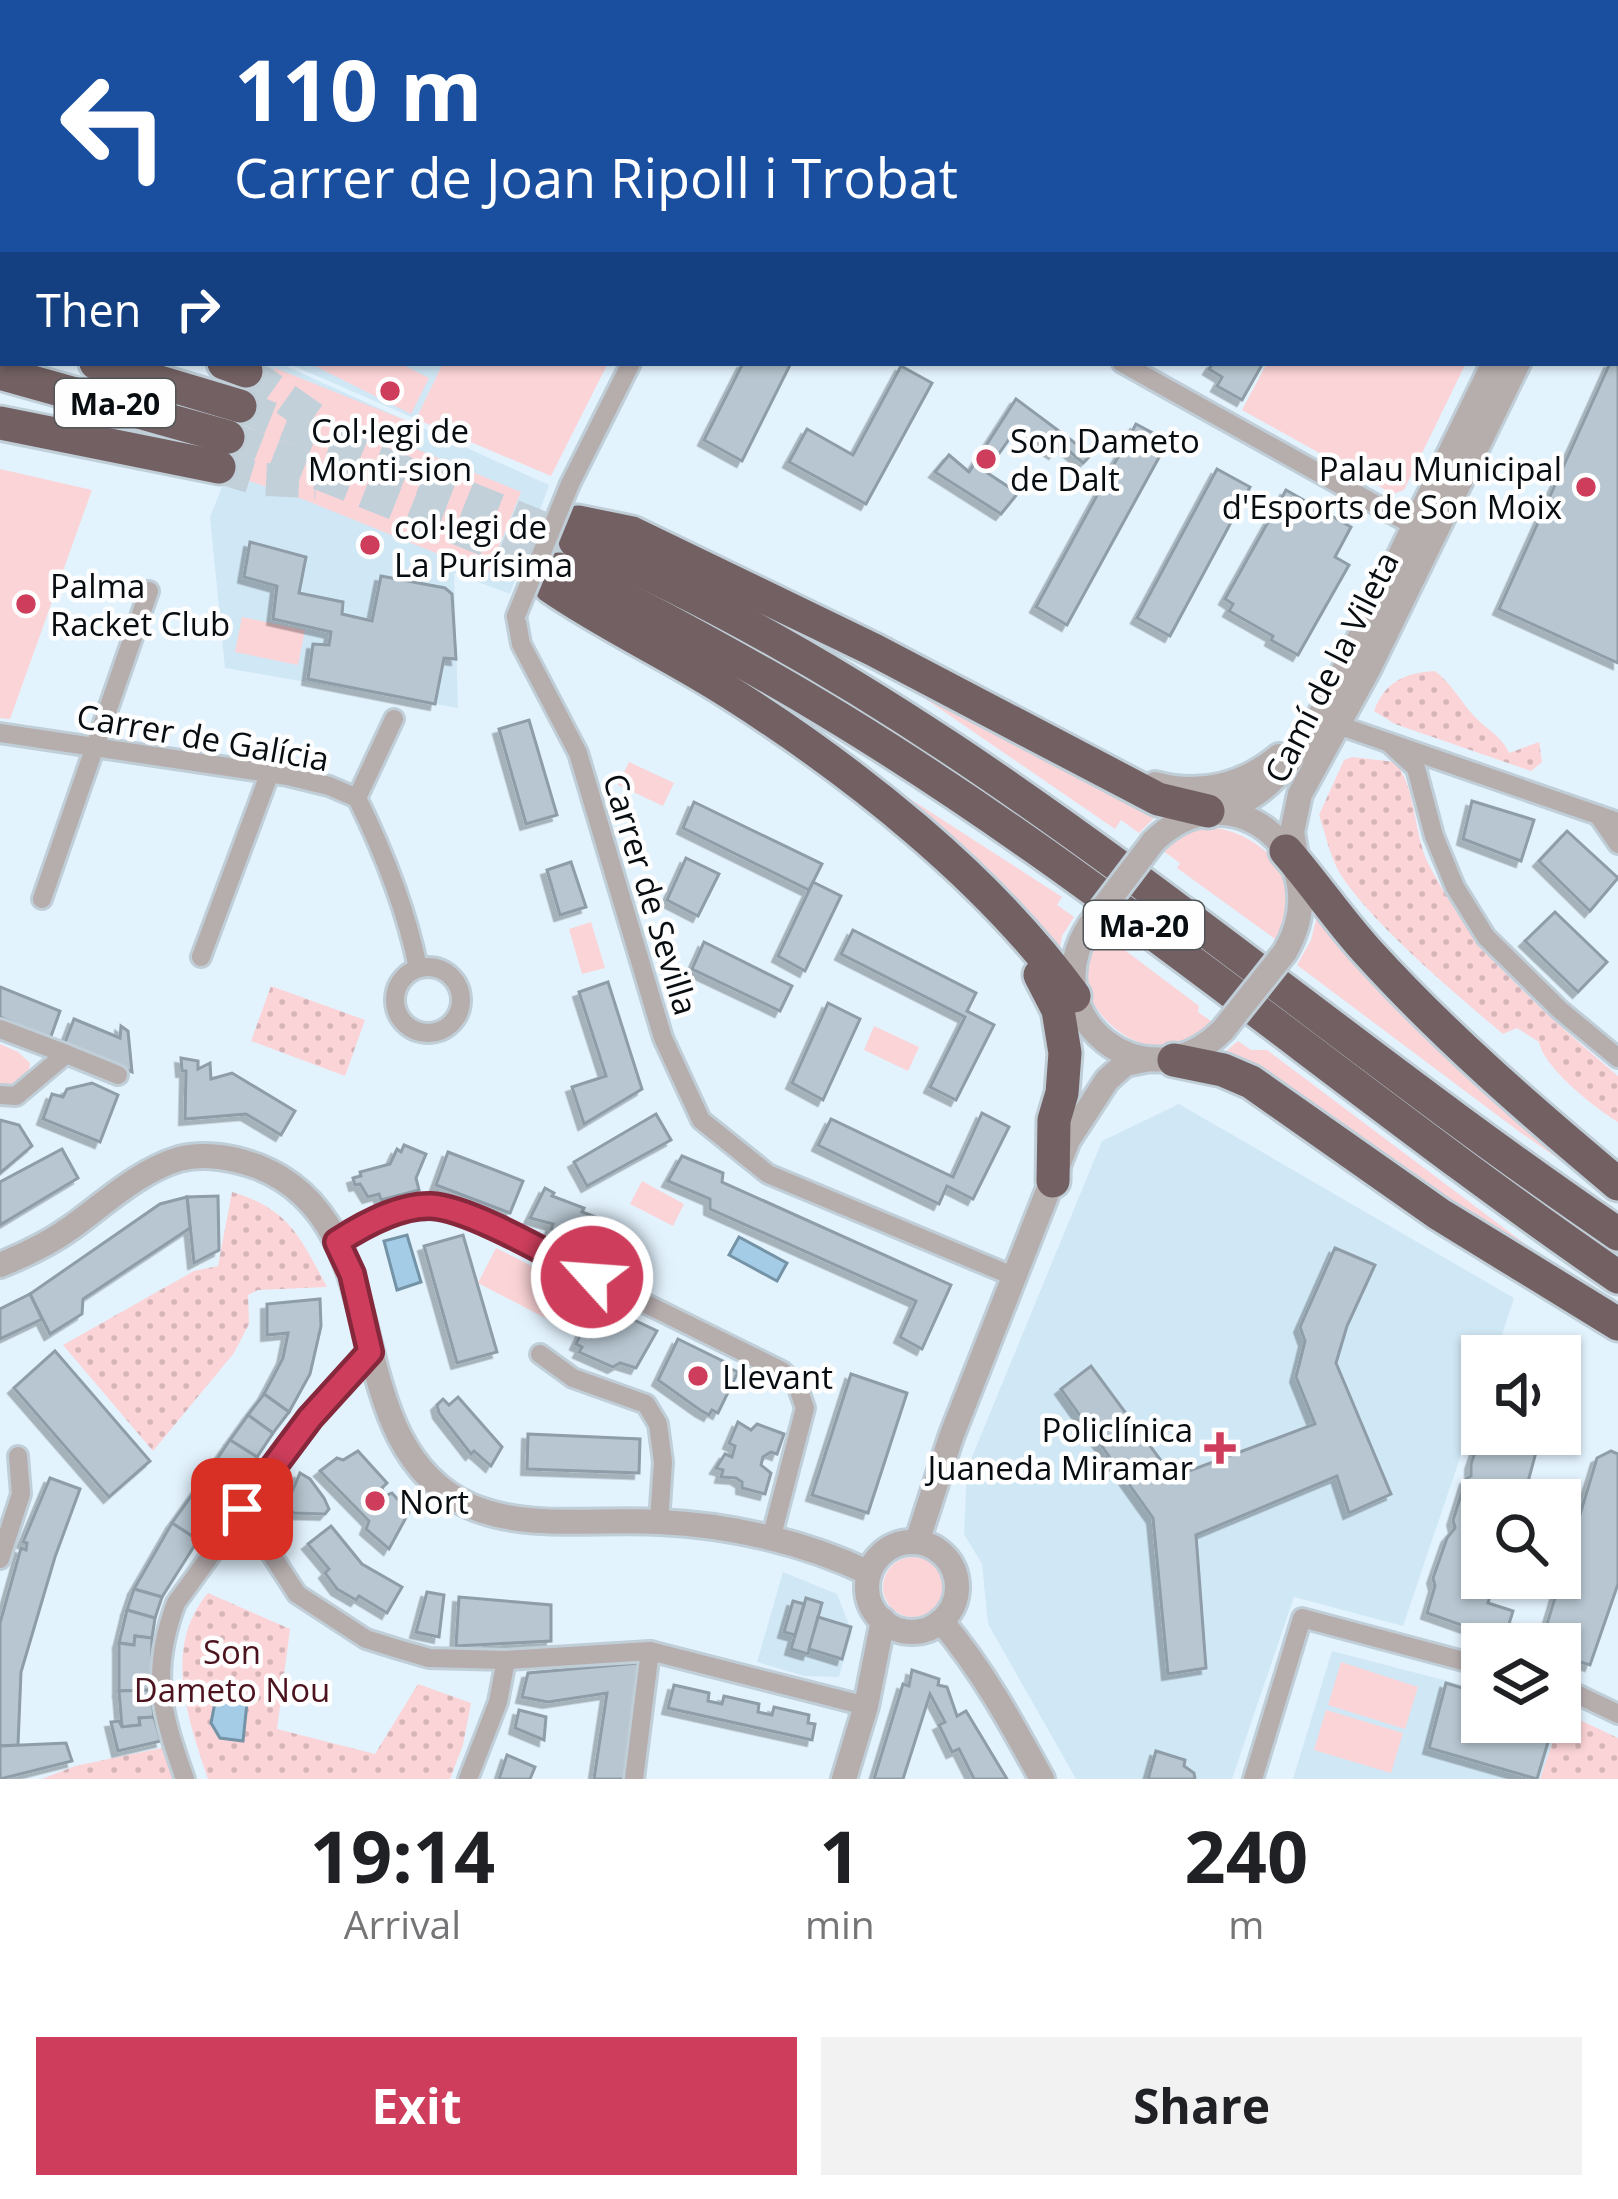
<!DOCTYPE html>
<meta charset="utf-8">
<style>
:root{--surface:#fff;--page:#f2f2f2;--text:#202124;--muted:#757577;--accent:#ce3e5c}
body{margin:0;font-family:"Open Sans",sans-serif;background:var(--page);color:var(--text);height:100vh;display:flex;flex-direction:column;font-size:45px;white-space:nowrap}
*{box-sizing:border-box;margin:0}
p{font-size:39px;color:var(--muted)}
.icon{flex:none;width:66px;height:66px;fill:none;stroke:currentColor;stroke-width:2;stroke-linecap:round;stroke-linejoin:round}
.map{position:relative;height:1779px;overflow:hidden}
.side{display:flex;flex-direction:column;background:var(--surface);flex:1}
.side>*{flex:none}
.guide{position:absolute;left:0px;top:0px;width:1620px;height:366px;box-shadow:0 3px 9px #0004;background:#1a4fa0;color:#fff;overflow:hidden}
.fabs{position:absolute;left:1461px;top:1335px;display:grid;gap:24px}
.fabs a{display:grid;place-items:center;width:120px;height:120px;border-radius:0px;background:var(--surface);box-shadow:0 3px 9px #0004;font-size:60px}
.pin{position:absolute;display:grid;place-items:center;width:102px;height:102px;color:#fff;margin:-51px;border-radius:24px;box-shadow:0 6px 18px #0006}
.me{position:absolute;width:132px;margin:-66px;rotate:296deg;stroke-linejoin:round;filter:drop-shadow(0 0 9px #0008)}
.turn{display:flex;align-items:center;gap:42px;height:252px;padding:0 36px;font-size:54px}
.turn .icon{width:156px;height:156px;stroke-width:2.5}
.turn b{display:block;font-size:84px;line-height:102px}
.then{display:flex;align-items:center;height:114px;padding:0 36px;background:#0003;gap:24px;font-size:45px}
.eta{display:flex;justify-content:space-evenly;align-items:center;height:204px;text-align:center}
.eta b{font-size:72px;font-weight:700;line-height:84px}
.action{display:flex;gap:24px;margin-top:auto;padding:24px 36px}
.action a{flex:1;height:138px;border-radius:0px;background:var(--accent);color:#fff;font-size:48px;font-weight:700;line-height:138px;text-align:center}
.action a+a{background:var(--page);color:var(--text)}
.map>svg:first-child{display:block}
</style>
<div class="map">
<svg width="1618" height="1779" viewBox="0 0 1618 1779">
<defs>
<pattern id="park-dots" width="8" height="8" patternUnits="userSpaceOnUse" patternTransform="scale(3)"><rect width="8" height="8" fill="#fbd4d7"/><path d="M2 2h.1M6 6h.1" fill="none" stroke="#d6b5b8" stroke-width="1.8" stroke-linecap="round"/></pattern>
<filter id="shadow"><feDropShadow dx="-5.5" dy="5.5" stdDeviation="0" flood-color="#0004"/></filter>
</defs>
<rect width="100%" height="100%" fill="#e3f3fe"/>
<g fill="#d0e7f5">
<polygon points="0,0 390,0 396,3 3,3 3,246"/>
<polygon points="271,363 279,363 549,485 510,594 454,573 458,708 225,668 210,517"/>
<polygon points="287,363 443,363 416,419"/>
<polygon points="1179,1104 1514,1298 1495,1356 1482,1356 1482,1393 1403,1626 1294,1597 1232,1779 1076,1779 988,1624 982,1564 964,1534 967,1469 1102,1141"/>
<polygon points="783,1572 837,1594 852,1632 839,1677 804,1676 757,1662"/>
<polygon points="1332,1651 1482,1690 1482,1722 1559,1722 1540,1779 1293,1779"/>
</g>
<g fill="#fbd4d7">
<polygon points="309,363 399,363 429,378 411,414"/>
<polygon points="443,363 608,363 551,476 416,419"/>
<polygon points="1267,363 1466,363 1404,490 1393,494 1242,410"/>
<polygon points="275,368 415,424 409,446 521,492 488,574 305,500 232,475"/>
<polygon points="0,469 92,490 10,719 0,718"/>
<polygon points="242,617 305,630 298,665 235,652"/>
<polygon points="882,669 1157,815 1139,833 1121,820 1115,829"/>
<polygon points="819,740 1062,897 1057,905 1074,917 1062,936 1058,958"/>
<polygon points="629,762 674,783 663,806 618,785"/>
<path d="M1206,827C1248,828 1300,866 1289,914C1287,923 1281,933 1278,941L1177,868L1180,863L1163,851L1182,834Z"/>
<polygon points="1317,916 1599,1187 1521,1133 1297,965 1311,940"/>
<polygon points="591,922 605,968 582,974 569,929"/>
<path d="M1098,934L1118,945L1199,1006L1198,1012L1214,1023C1201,1034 1190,1043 1174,1046C1135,1054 1090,1017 1085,979C1083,962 1092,949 1098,934Z"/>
<polygon points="874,1026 919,1047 908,1071 864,1050"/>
<polygon points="1238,1041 1251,1050 1267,1050 1544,1258 1545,1263 1217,1059"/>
<polygon points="0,1044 18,1052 30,1063 27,1084 0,1092"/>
<polygon points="642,1181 684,1204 673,1226 630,1204"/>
<polygon points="496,1248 569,1285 551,1321 478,1283"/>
<circle cx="913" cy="1587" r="30"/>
<polygon points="1341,1662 1418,1687 1405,1729 1328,1705"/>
<polygon points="1326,1710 1403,1733 1391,1773 1314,1750"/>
</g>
<g fill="url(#park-dots)">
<path d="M1435,671C1452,684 1460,701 1475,717C1488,731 1501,735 1509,753L1539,742L1542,762L1531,771L1395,724L1374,711C1385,682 1404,673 1435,671Z"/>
<path d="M1352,757L1395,762C1417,789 1413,834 1429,865C1474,953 1544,1013 1618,1076V1122C1595,1108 1544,1068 1539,1042L1517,1028L1503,1034C1460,998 1362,915 1337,868C1329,852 1325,832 1319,815L1344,760Z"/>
<polygon points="271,986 365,1020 345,1076 251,1041"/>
<path d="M232,1192C289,1209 300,1237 327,1287L258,1290L248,1295L249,1324L234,1353L153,1451L63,1345L194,1271L218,1266Z"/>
<path d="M208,1593L290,1629L277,1729L375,1754L418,1684L471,1703L463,1745L450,1779H208C188,1719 162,1648 208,1593Z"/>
<polygon points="1563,1712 1618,1738 1618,1779 1540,1779"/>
<polygon points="162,1748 173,1779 42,1779 75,1766"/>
</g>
<g fill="#a4cce6" stroke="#7593a6" stroke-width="3">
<polygon points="407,1235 421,1282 397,1290 384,1241"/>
<polygon points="739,1237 787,1263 777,1281 729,1255"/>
<polygon points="217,1692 247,1703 243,1741 220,1738 211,1723"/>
</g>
<g fill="#b7c6d1" stroke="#8e9da7" stroke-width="3" filter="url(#shadow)">
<polygon points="743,363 791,363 742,461 704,440"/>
<polygon points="1213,363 1263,363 1242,400 1217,386 1222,377 1209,369"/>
<polygon points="1610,363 1618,364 1618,663 1499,609"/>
<polygon points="901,366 932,383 866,504 789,462 807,429 853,455"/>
<polygon points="1016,399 1091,455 1083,463 1061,444 1054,453 1017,428 986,472 1018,493 1001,514 935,472 949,455 969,472"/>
<polygon points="1136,424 1168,441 1067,625 1036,607"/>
<polygon points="1217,469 1250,487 1170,636 1137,618"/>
<polygon points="1286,490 1351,527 1335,557 1349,565 1298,655 1271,640 1273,636 1229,611 1233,604 1225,599"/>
<polygon points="250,542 306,557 299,593 343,602 342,614 372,621 381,576 445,588 452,594 456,659 444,658 435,704 308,679 313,644 329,645 331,632 273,619 277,586 244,577"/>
<polygon points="529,720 557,815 526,824 499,729"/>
<polygon points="1472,801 1534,820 1521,861 1463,839"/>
<polygon points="694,802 822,864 809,890 683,828"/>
<polygon points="1567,831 1618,878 1590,911 1539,861"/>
<polygon points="686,858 719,874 698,916 667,900"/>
<polygon points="571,862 586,907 560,915 547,870"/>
<polygon points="813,882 841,896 805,971 778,956"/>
<polygon points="1555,912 1607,962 1578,992 1525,941"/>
<polygon points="853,930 976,993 967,1011 994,1025 956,1100 930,1087 965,1017 841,954"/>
<polygon points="704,942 792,986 780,1011 692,969"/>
<polygon points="608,982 642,1089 584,1124 572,1087 606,1076 579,992"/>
<polygon points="0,987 60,1011 50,1039 0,1017"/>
<polygon points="828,1003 860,1019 823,1100 792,1083"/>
<polygon points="74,1019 120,1038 121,1026 128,1031 132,1072 64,1045"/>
<polygon points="181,1058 198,1061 198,1069 210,1063 211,1079 232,1073 295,1111 281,1135 246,1114 185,1119 186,1071 182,1071"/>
<polygon points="92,1083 118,1095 100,1142 43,1119 52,1094 63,1097 67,1089"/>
<polygon points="982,1113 1009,1127 973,1199 947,1186 939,1204 818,1145 831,1119 953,1177"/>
<polygon points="656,1114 671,1140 587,1186 574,1162"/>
<polygon points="0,1120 19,1125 32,1146 0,1173"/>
<polygon points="404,1145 426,1154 416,1178 419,1190 381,1200 379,1194 368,1197 360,1184 355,1185 353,1178 361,1176 360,1172 390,1164 397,1149 401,1152"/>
<polygon points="62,1149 78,1178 0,1225 0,1182"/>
<polygon points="448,1152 523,1181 510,1213 436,1185"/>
<polygon points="682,1156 723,1173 722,1182 951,1285 922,1349 900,1337 916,1301 710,1209 710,1199 668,1181"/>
<polygon points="545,1188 554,1193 552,1196 584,1208 582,1212 607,1221 593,1249 584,1245 586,1241 574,1235 572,1239 551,1229 553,1224 530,1218"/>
<polygon points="218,1196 219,1250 194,1263 187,1197"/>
<polygon points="187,1197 190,1228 83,1299 82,1314 50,1334 30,1294 160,1204"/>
<polygon points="463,1235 497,1352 457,1363 424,1246"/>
<polygon points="1335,1248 1375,1265 1347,1326 1336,1363 1391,1494 1349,1513 1337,1476 1196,1535 1206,1668 1168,1674 1153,1518 1061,1389 1091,1366 1173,1477 1315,1424 1296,1377 1305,1341 1300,1327"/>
<polygon points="30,1294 42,1319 0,1339 0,1309"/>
<polygon points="320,1299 321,1326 310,1374 289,1412 264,1394 283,1358 288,1333 267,1335 267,1304"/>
<polygon points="596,1302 657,1331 636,1368 620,1363 613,1367 579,1352 582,1347 576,1344"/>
<polygon points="678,1339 729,1364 727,1367 738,1372 718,1413 712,1410 709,1415 700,1410 658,1380"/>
<polygon points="55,1351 150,1461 109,1497 14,1388"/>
<polygon points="851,1374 907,1393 868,1513 812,1495"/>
<polygon points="264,1394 289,1412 273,1433 248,1415"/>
<polygon points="458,1397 502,1447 491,1466 474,1451 471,1454 439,1413 437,1405 443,1399 449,1405"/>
<polygon points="248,1415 273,1433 257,1457 230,1440"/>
<polygon points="738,1422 751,1430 757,1424 784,1434 777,1454 771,1452 763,1457 761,1465 771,1473 765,1494 742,1488 742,1482 736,1478 721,1477 723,1470 716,1468 725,1454 732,1457 735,1446 729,1443"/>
<polygon points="1482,1432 1541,1434 1523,1500 1482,1500 1482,1578 1495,1578 1488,1603 1513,1611 1504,1640 1427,1613 1435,1586 1433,1578 1447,1538 1455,1528 1453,1520 1466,1479 1471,1476 1471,1464"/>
<polygon points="528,1434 640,1439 639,1473 527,1469"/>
<polygon points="230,1440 257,1457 227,1499 202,1481"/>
<polygon points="358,1451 387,1483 382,1488 385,1496 392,1493 409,1512 389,1549 366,1529 369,1521 320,1471 337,1458 343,1460"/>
<polygon points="1611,1451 1618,1454 1618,1584 1590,1665 1560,1656 1560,1644 1541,1644 1597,1458"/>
<polygon points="300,1473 310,1479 324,1498 329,1509 325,1514 294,1513 285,1508"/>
<polygon points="50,1478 80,1489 55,1557 21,1672 18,1745 0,1746 0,1623 21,1548 26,1550 27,1543 23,1542"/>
<polygon points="202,1481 227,1499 198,1540 172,1523"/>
<polygon points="172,1523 198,1540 162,1597 134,1589"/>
<polygon points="331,1526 362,1564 402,1587 387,1613 359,1596 356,1600 337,1589 325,1573 329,1569 308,1544"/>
<polygon points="134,1589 162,1597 155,1618 127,1610"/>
<polygon points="427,1592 444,1595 439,1637 416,1632"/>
<polygon points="459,1597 551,1605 551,1641 456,1646"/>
<polygon points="806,1598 822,1603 808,1654 791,1649"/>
<polygon points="793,1601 804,1604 795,1635 784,1632"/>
<polygon points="127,1610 155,1618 152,1638 135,1636 134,1645 119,1643"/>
<polygon points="818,1617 851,1627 842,1659 809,1649"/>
<polygon points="135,1636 152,1638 151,1690 119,1691 119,1643 134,1645"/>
<polygon points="639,1663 625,1779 594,1779 607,1693 548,1702 522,1697 528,1673"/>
<polygon points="912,1670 939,1679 938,1685 947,1687 957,1716 966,1711 1007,1779 974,1779 959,1749 952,1752 939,1725 945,1722 930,1694 903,1779 874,1779 903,1684 909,1686"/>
<polygon points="1446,1683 1482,1694 1482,1722 1554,1722 1537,1779 1429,1748"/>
<polygon points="674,1685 709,1693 708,1701 722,1704 724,1696 759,1704 758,1712 772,1715 774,1707 809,1715 808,1723 815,1724 812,1740 668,1708"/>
<polygon points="151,1690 154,1717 139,1718 140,1725 122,1727 119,1691"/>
<polygon points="519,1710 546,1717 544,1740 515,1728"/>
<polygon points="154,1717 161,1741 118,1751 111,1722 119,1721 122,1727 140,1725 139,1718"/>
<polygon points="66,1743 72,1761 0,1779 0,1746"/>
<polygon points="1156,1751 1185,1760 1184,1766 1194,1773 1195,1779 1148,1779"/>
<polygon points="507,1755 535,1767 530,1779 499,1779"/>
</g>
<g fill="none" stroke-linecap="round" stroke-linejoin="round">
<g stroke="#c2d0da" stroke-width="33" stroke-dasharray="33 16" stroke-linecap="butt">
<polyline points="246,371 325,427"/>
<polyline points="240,406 575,541"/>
<polyline points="228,437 559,569"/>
<polyline points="219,467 258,479 316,482"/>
</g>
<g stroke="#c0ced8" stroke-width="24">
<g id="minor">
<polyline points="421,0 427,3"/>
<polyline points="1140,0 1146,3"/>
<polyline points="591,3 592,0"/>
<polyline points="623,3 624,0"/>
<polyline points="818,3 820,0"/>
<polyline points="1374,3 1375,0"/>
<polyline points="1122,363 1414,526"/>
<polyline points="570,484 631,363"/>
<polyline points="516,616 521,644 578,753 663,1038 701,1120 768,1174 1015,1277"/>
<polyline points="1338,725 1618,822"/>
<path d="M0,733L288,776L329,786L357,798C384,853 406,908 418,968"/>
<polyline points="1389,743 1416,768 1434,836 1455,887 1486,937 1560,1010 1618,1058"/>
<polyline points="357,798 394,719"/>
<polyline points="1598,815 1618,844"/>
<polyline points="42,899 149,591"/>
<polyline points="201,957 269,775"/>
<circle cx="428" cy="1000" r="33"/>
<polyline points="0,1029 66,1054 16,1096 0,1095"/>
<polyline points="66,1054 118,1075"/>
<path d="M337,1242C380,1215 412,1202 462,1213L782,1371L797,1385L805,1408L771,1539"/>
<polyline points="540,1354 573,1378 646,1404 658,1424 663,1462 659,1522"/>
<polyline points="242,1509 297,1594 366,1639 398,1649 429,1658 506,1660 650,1651 866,1706"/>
<polyline points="0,1559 21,1494 18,1456"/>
<polyline points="1560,1686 1618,1714"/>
<path d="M185,1779C161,1712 150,1672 176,1603L310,1418L370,1352"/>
<polyline points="468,1779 498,1702 506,1660"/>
<polyline points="634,1779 650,1651"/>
<polyline points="1253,1779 1302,1618 1482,1666"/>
</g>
</g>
<g stroke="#c0ced8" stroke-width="30">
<g id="tertiary">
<polyline points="1617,105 1618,103"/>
<polyline points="1617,156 1618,154"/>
<path d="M1155,784C1200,796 1243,786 1279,756"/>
<path d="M1217,811C1278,799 1312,729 1339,680L1494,363"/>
<path d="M1153,842C1230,764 1341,856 1285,952"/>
<polyline points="1298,868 1292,832 1300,794 1369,668 1518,363"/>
<path d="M1090,925C1030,1017 1146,1108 1223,1030"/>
<path d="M0,1265C25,1255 50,1243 72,1227C105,1203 139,1171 179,1159C204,1152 235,1158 259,1167C404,1225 331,1443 470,1506C527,1531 598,1518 659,1522C729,1525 805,1542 869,1573"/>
<polyline points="917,1542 951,1437 1068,1140 1107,1080 1125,1064 1145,1060"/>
<circle cx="912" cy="1587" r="45"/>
<path d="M941,1621C982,1669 1012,1724 1042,1779"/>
<polyline points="844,1779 866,1706 883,1620"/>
</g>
</g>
<g stroke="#c0ced8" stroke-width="39">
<g id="motorway">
<polyline points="0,285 3,286"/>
<polyline points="0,338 3,339"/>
<polyline points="96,363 240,406"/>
<polyline points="224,363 246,371"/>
<polyline points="0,373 228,437"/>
<polyline points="0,423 219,467"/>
<polyline points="578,522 632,533 874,650 1158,799 1208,811"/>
<path d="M575,541C963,706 1273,1000 1618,1234"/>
<path d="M559,569C629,598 696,636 762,673C1068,846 1330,1079 1618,1277"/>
<path d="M551,587C609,627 672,655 732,694C853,771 989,878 1074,996"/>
<path d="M1286,851C1314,883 1338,919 1367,951C1444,1036 1531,1111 1618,1184"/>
<polyline points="1040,975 1058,1010 1065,1053 1062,1093 1054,1120 1053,1181"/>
<polyline points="1174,1060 1223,1070 1251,1082 1439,1214 1618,1324"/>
</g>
</g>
<use href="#minor" stroke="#b6adad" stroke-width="18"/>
<use href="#tertiary" stroke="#b6adad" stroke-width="24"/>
<use href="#motorway" stroke="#726062" stroke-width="33"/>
<g stroke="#c0ced8" stroke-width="24" stroke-linecap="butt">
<polyline id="minor-bridge" points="516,616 570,484"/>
</g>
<g stroke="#c0ced8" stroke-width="30" stroke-linecap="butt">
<g id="tertiary-bridge">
<polyline points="1090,925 1153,842"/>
<polyline points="1223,1030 1285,952"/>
</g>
</g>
<use href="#minor-bridge" stroke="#b6adad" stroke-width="18"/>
<use href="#tertiary-bridge" stroke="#b6adad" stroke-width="24"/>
</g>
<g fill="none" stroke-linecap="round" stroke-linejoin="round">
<g stroke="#86283c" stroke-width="30">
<path id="route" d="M242,1509L310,1418L370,1352L352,1274L337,1242C363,1225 399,1205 431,1206C471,1208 554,1258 592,1277"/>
</g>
<use href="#route" stroke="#ce3e5c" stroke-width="21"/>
</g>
<g fill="#ce3e5c" stroke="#fefefe" stroke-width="4.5">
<circle cx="390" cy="391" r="12"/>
<circle cx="986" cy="459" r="12"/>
<circle cx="1586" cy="487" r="12"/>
<circle cx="370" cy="545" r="12"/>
<circle cx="26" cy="604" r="12"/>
<circle cx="698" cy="1376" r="12"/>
<path d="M1214 1430h12v12h12v12h-12v12h-12v-12h-12v-12h12z"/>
<circle cx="375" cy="1501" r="12"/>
</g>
<g text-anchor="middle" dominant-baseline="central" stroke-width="9" stroke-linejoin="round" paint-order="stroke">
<g fill="#fefefe" stroke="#525558" stroke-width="3">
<rect x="55" y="379" width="120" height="48" rx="9"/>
<rect x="1084" y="901" width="120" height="48" rx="9"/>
</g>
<g font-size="30" font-weight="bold" fill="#080d11">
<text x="115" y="403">Ma-20</text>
<text x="1144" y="925">Ma-20</text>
</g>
<g font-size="33" fill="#080d11" stroke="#fefefe" text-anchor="start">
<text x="390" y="430" text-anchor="middle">Col·legi de<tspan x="390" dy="38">Monti-sion</tspan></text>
<text x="1010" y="440">Son Dameto<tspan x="1010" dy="38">de Dalt</tspan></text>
<text x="1562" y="468" text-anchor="end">Palau Municipal<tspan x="1562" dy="38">d'Esports de Son Moix</tspan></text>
<text x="394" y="526">col·legi de<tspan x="394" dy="38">La Purísima</tspan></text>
<text x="50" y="585">Palma<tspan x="50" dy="38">Racket Club</tspan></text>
<text x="722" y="1376">Llevant</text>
<text x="1193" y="1429" text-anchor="end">Policlínica<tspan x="1193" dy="38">Juaneda Miramar</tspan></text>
<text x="399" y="1501">Nort</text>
</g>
<g font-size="33" fill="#080d11" stroke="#fefefe">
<text transform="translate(1331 667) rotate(-63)">Camí de la Vileta</text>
<text transform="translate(203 737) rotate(10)">Carrer de Galícia</text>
<text transform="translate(651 894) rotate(73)">Carrer de Sevilla</text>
</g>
<g font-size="33" fill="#4c131e" stroke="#fefefe">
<text x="232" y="1651">Son<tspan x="232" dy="38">Dameto Nou</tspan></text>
</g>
</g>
</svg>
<div class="fabs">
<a><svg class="icon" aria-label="sound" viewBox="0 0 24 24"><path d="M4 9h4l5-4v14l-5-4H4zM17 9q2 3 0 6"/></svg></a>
<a><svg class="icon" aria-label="search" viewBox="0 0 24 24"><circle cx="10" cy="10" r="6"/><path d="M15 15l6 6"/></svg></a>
<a><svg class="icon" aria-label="layers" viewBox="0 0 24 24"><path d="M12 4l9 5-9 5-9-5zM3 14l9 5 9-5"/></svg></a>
</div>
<div class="pin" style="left:242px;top:1509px;background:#d93025"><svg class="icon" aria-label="arrive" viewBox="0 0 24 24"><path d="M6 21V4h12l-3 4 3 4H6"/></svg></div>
<svg class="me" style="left:592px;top:1277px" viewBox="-20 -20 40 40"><circle r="17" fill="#ce3e5c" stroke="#fff" stroke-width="3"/><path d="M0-11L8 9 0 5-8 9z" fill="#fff"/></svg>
<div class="guide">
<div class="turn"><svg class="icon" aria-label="left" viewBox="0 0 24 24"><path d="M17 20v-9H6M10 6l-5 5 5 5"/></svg><div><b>110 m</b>Carrer de Joan Ripoll i Trobat</div></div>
<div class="then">Then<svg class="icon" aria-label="right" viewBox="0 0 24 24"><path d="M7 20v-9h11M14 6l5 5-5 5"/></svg></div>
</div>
</div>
<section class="side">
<div class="eta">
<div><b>19:14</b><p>Arrival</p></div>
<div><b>1</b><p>min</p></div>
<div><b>240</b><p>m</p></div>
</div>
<div class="action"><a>Exit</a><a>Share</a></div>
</section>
